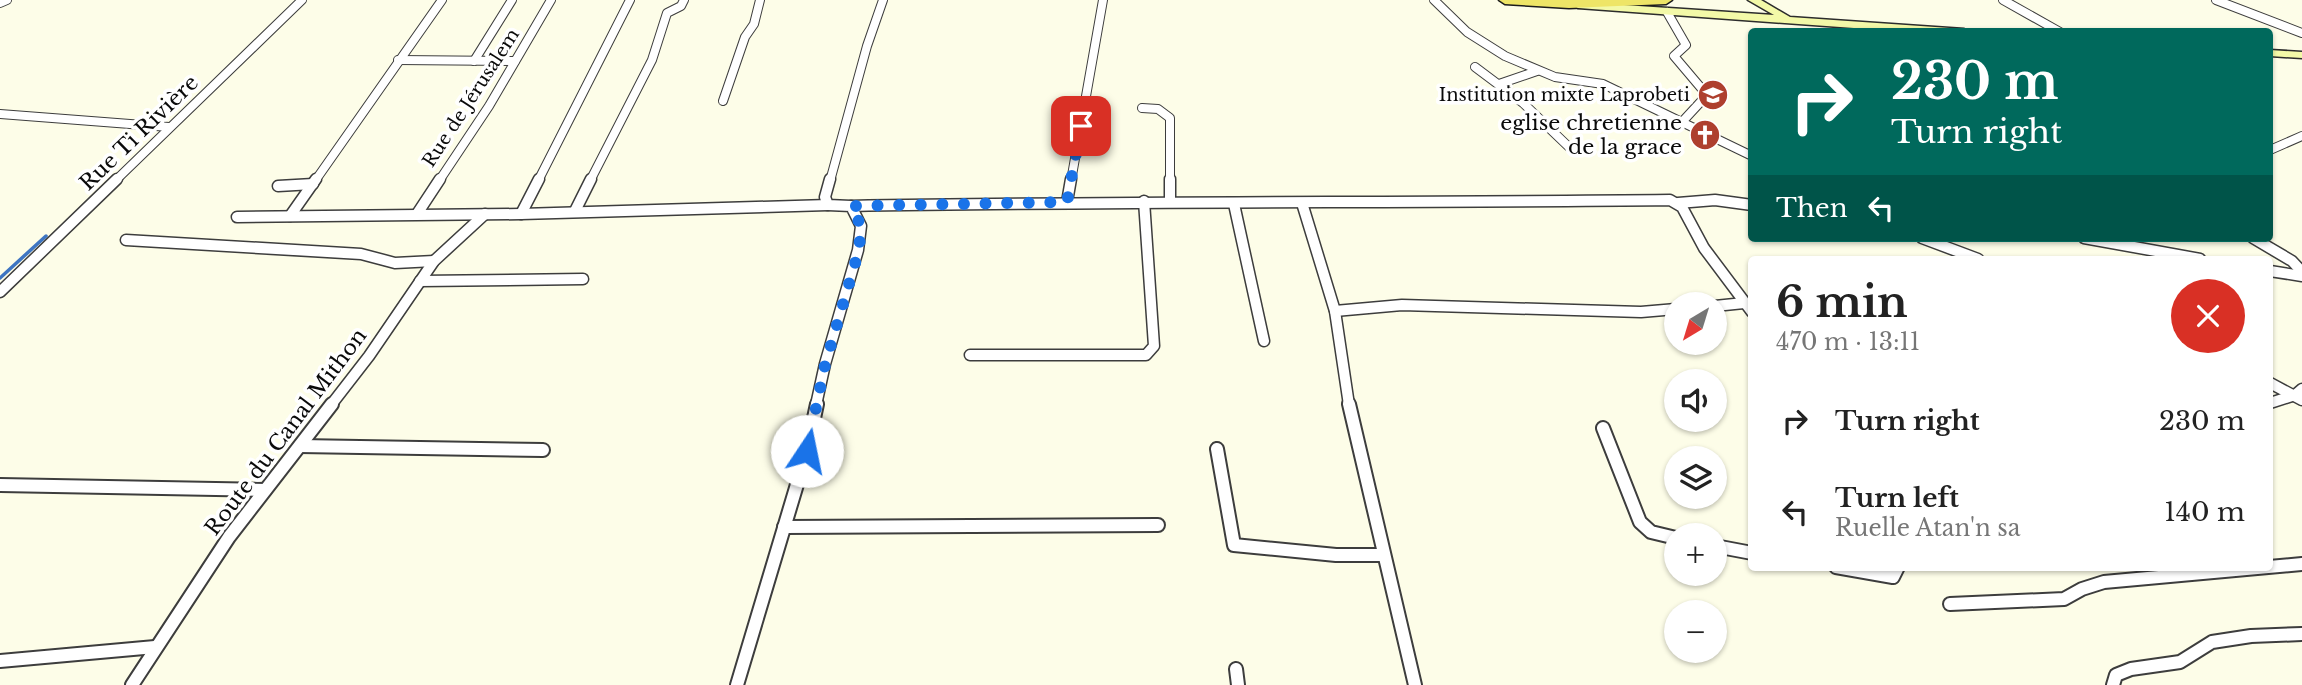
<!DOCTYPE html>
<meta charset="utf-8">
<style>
:root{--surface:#fff;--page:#f6f6f6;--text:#222;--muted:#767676}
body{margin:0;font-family:"Libre Baskerville",serif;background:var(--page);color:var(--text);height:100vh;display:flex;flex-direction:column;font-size:26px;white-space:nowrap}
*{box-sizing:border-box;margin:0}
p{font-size:23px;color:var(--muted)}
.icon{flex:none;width:38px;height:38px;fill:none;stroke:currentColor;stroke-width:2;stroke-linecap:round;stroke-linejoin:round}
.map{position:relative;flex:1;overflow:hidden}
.details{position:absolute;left:1748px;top:256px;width:525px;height:315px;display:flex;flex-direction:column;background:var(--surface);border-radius:7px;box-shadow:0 2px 5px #0004}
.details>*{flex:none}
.top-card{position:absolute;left:1748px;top:28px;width:525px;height:214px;border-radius:7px;box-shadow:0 2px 5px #0004;background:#00695c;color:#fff;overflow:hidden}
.needle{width:46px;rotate:218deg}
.controls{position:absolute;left:1664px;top:292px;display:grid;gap:14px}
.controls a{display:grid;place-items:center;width:63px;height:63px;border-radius:50%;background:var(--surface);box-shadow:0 2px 5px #0004;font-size:35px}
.pin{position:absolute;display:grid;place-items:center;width:60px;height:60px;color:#fff;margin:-30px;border-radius:14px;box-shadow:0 4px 10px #0006}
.me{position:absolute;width:77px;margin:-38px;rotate:11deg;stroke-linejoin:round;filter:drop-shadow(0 0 5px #0008)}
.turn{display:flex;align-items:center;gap:24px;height:147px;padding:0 28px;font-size:32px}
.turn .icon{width:91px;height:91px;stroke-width:2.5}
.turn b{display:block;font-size:49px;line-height:60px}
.then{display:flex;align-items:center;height:66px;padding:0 28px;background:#0003;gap:14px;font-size:26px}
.round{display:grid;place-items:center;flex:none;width:74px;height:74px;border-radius:37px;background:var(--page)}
.head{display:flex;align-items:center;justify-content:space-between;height:119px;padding:0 28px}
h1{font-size:42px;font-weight:800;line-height:52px}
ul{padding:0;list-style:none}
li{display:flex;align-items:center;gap:21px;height:91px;padding:0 28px}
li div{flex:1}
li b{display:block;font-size:26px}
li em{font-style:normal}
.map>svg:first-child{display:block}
</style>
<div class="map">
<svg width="2302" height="685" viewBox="0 0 2302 685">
<rect width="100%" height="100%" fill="#fdfde8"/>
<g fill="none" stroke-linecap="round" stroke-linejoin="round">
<polyline stroke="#3e75c2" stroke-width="3.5" points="0,278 46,236"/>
<g stroke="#3d3d3d" stroke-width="10">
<g id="street-far2">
<polyline points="1434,0 1467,32 1505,56 1555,77 1603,84 1752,156"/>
<polyline points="2003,0 2060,32"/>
<polyline points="2216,0 2302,33"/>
<polyline points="0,3 7,0"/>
<polyline points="1667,12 1686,45 1674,56 1707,95 1682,122"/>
<polyline points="398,60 515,61"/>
<polyline points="474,61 512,0"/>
<polyline points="1475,67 1523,103 1571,149"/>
<polyline points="1499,84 1537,71"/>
<polyline points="723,101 745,37 754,24 760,0"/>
<polyline points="1142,108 1158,109 1170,118 1170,181"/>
<polyline points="0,114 169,127"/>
<polyline points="2270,150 2302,136"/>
<polyline points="115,181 302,0"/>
<polyline points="315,181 442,0"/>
<polyline points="439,181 489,106 551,0"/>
<polyline points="538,181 630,0"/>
<polyline points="590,181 652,60 667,13 681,6 684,0"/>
<polyline points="830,181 867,46 883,0"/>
<polyline points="1071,181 1103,0"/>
</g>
</g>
<g stroke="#3d3d3d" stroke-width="13">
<g id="street-far1">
<polyline points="1170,179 1170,202"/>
<polyline points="278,186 313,184"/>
<polyline points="1067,202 1071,179"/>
<polyline points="1302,203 1335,311 1349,405"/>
<polyline points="1678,203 1715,200 1752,205"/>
<polyline points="1234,204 1264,341"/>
<path d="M851,206C1124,201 1397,203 1670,200L1682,207L1704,248L1752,312"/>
<polyline points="575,211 591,179"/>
<polyline points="417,214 440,179"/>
<polyline points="521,214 539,179"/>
<polyline points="290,216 316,179"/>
<polyline points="237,217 521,214 828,205"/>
<polyline points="1922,238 1978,259"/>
<polyline points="2084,238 2200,259"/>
<polyline points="2253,238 2292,261 2302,272"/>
<polyline points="126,240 361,254 395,263 434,261"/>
<polyline points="2270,271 2302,276"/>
<polyline points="420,281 583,279"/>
<polyline points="0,292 117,179"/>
<polyline points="1715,306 1744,303"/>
<polyline points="1335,311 1402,305 1641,312 1676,309"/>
<polyline points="970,355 1146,355 1154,346 1144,201"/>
<polyline points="2270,383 2302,400"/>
<polyline points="2270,403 2295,395 2302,389"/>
<polyline points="331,405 369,356 434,261 485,214"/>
<polyline points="816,405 825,364 858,250 861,226 851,206 828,205 825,197 830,179"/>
</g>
</g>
<g stroke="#3d3d3d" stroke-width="16">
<g id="street">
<polyline points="1349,404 1415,685"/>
<polyline points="1603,428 1640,522 1651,532 1676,538"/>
<polyline points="300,446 543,450"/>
<polyline points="1217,449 1234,545 1336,555 1382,555"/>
<polyline points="0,485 265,490"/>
<polyline points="784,527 1158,525"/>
<polyline points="1715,546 1752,553"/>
<polyline points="1836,567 1893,577 1898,567"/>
<polyline points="1950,604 2064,599 2082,589 2104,582 2302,564"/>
<polyline points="0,661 155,647"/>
<polyline points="1236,669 1238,685"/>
<polyline points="132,685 229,537 332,404"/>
<polyline points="737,685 807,451 817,404"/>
<polyline points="2113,685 2116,675 2131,669 2180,662 2212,642 2251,636 2302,634"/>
</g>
</g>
<g stroke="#2c2c2c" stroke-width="3">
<g id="secondary">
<polygon points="1748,0 1761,0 1790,17 1964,29 1969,32 1909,32 1578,8 1573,5 1578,2 1774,15"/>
<polygon points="2270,50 2302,52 2302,58 2270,56"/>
</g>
</g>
<g stroke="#1b1b1b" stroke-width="3">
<polygon id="primary" points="1499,0 1672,0 1666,4 1569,8 1505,4"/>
</g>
<use href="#street-far2" stroke="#fff" stroke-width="8"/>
<use href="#street-far1" stroke="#fff" stroke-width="10"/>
<use href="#street" stroke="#fff" stroke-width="12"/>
<use href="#secondary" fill="#f3f9a8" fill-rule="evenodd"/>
<use href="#primary" fill="#eee567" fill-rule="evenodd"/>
</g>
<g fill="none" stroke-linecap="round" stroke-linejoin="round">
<polyline stroke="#1a73e8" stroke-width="12" stroke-dasharray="0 21.6" points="807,451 825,365 859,250 861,226 851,206 1067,202 1081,126"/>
</g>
<defs>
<g id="school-disc" transform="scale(1.575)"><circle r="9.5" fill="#ae3f2e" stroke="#fff"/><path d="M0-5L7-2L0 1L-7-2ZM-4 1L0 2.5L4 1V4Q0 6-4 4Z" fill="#fff"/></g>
<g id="church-disc" transform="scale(1.575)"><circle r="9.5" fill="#ae3f2e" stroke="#fff"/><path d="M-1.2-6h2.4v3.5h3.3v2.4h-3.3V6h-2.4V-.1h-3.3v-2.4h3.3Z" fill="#fff"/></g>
</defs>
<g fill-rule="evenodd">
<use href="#school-disc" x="1713" y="95"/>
<use href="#church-disc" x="1705" y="135"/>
</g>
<g text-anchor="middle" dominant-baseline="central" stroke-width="7" stroke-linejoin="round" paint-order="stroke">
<g font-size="18" fill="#0a0a0a" stroke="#fff" text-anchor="end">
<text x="1690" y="95">Institution mixte Laprobeti</text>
</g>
<g font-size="18" fill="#0a0a0a" stroke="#fff">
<text transform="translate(471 98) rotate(-57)">Rue de Jérusalem</text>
</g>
<g font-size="21" fill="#0a0a0a" stroke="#fff" text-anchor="end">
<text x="1682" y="123">eglise chretienne<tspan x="1682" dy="24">de la grace</tspan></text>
</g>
<g font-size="21" fill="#0a0a0a" stroke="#fff">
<text transform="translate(139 133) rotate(-44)">Rue Ti Rivière</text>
<text transform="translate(286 432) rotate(-53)">Route du Canal Mithon</text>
</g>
</g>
</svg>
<div class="controls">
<a><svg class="needle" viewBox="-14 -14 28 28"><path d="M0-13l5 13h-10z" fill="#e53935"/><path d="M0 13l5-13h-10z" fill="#767676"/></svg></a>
<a><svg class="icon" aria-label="sound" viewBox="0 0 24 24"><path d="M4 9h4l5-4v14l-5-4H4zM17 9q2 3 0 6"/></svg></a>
<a><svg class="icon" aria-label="layers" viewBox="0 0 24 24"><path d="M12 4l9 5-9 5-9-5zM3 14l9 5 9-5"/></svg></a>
<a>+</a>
<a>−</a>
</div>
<div class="pin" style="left:1081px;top:126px;background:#d93025"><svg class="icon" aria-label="arrive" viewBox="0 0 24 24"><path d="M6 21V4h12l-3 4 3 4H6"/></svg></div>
<svg class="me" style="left:807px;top:451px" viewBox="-20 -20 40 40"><circle r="19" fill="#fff"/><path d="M0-13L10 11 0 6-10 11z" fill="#1a73e8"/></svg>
<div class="top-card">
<div class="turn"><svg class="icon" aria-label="right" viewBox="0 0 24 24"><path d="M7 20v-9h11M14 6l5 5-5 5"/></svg><div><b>230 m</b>Turn right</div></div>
<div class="then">Then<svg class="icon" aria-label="left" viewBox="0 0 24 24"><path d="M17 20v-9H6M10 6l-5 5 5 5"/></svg></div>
</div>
<section class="details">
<div class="head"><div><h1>6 min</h1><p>470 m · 13:11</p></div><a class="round" style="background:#d93025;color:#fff"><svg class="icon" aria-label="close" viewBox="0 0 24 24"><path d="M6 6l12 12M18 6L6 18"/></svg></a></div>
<ul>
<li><svg class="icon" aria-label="right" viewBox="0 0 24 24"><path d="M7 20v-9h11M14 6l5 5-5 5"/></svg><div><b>Turn right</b></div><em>230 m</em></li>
<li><svg class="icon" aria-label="left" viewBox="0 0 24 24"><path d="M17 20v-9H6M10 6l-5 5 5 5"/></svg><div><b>Turn left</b><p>Ruelle Atan'n sa</p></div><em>140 m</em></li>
</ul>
</section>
</div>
